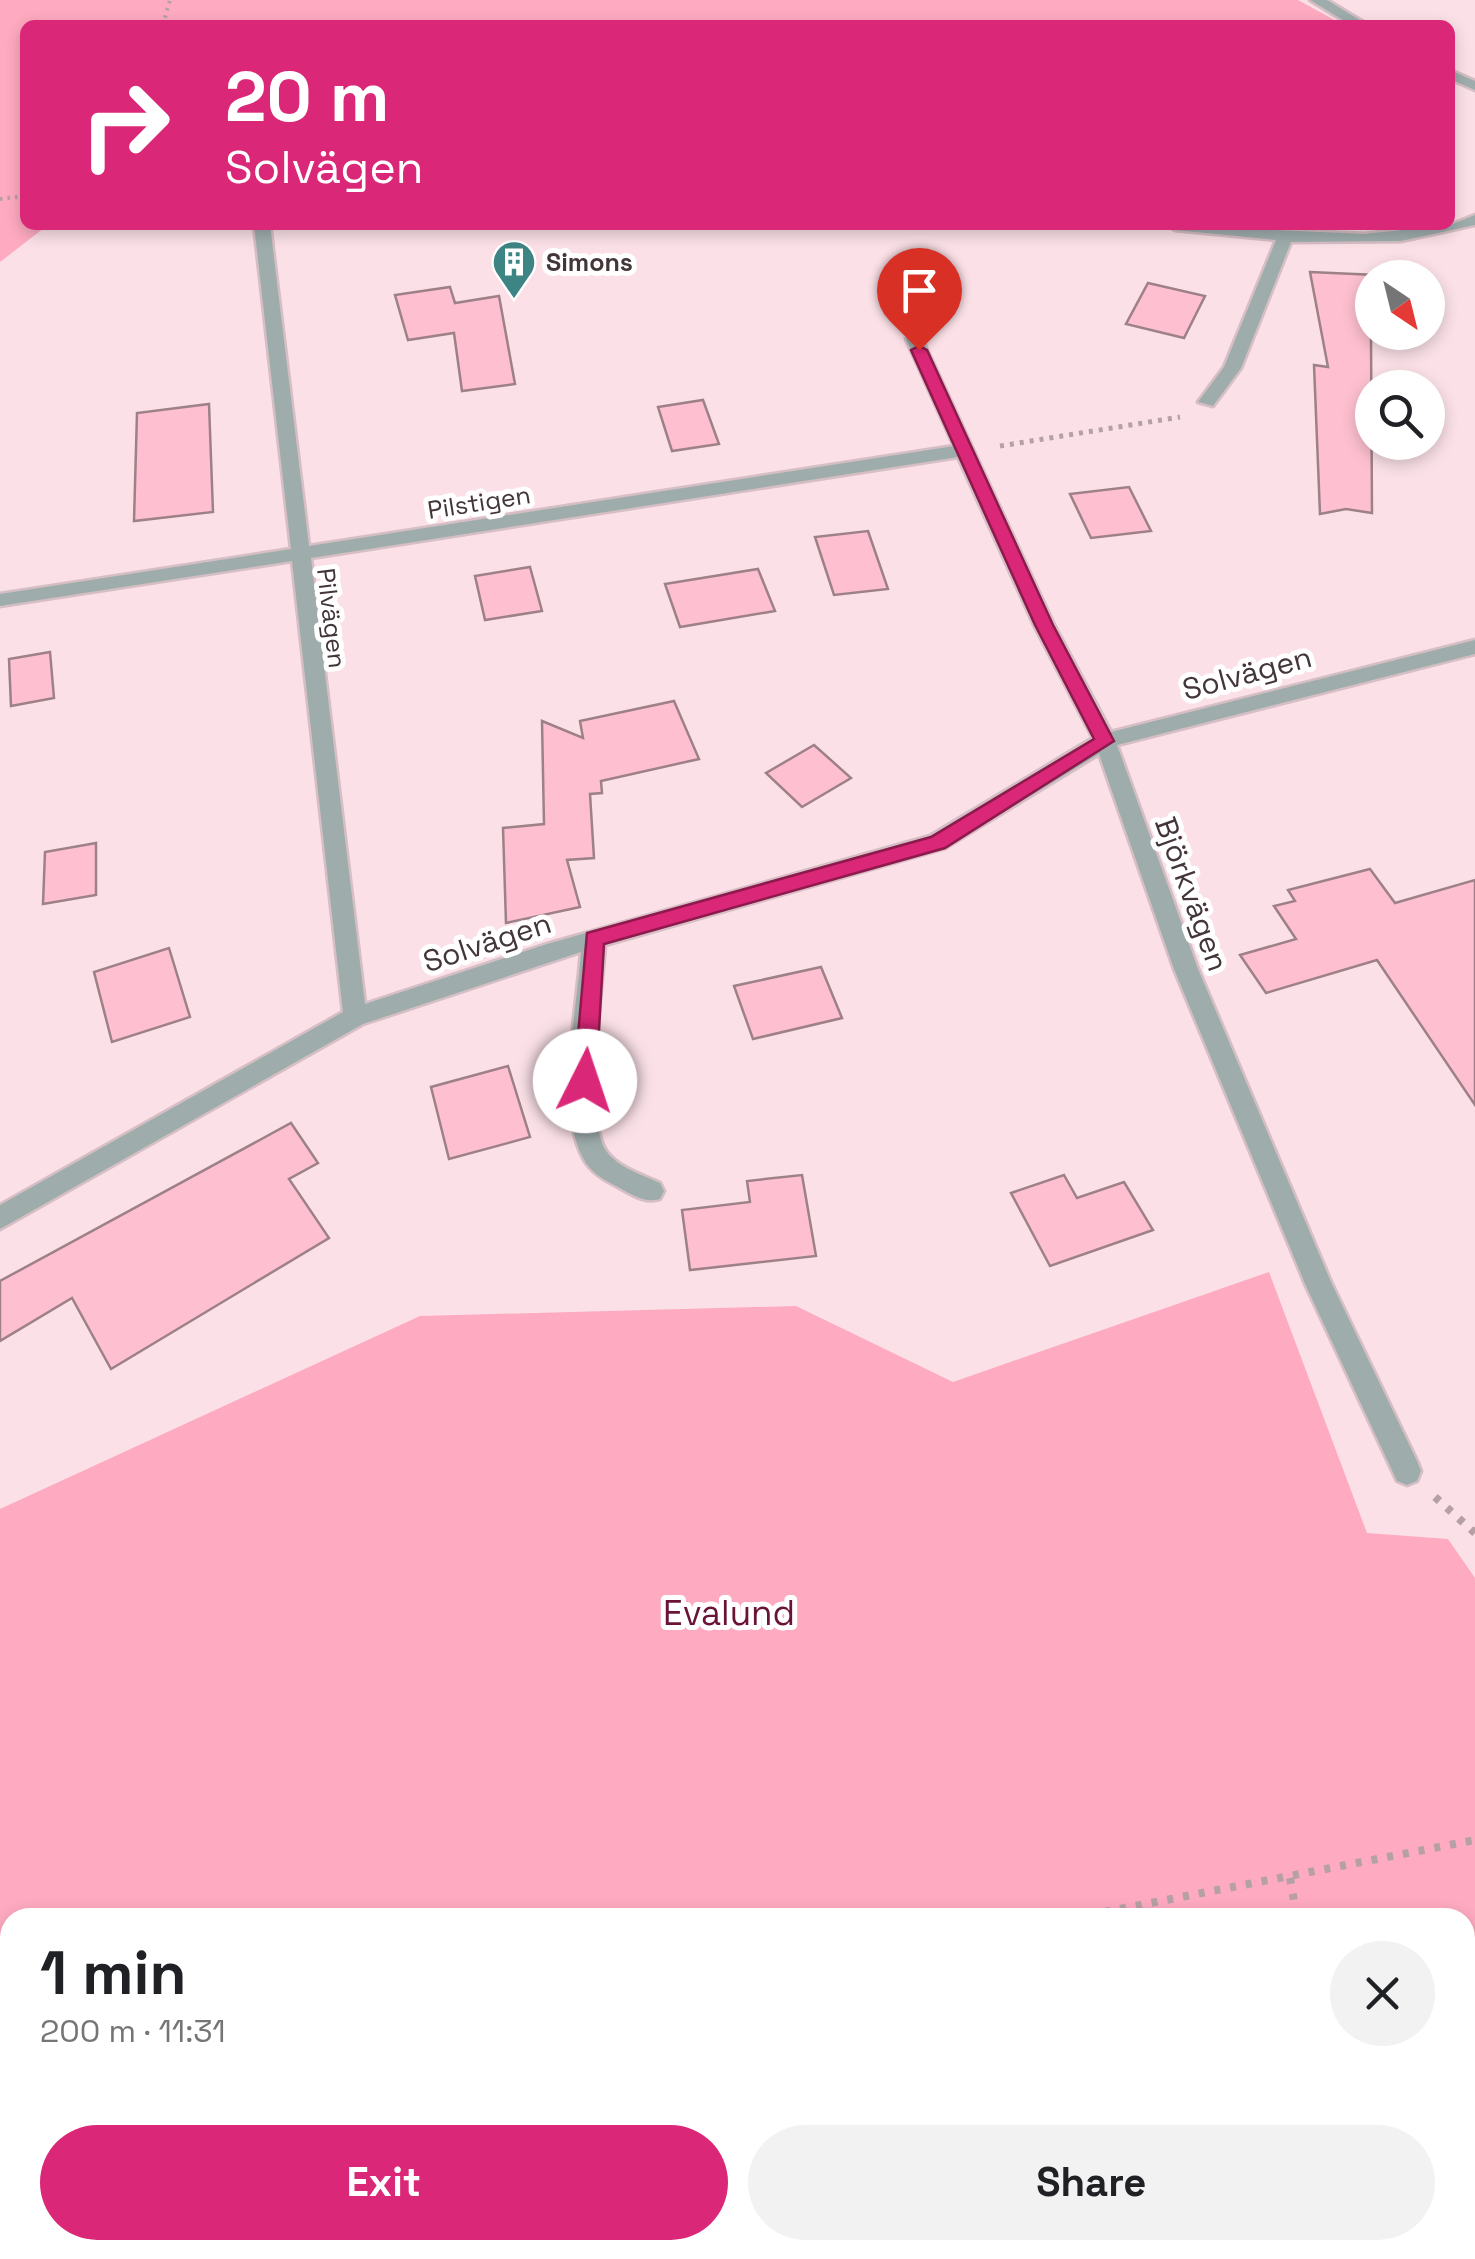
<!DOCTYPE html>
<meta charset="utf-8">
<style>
:root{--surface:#fff;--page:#f2f2f2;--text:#202124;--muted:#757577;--accent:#db2777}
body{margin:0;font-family:"Space Grotesk",sans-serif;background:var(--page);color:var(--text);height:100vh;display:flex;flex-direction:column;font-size:38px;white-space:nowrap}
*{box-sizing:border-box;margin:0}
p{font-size:32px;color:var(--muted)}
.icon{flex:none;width:55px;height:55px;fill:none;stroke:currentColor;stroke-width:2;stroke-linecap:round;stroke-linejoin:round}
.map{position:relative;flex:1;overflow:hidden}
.side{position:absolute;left:0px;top:1908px;width:1475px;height:352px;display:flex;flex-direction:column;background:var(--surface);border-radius:30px 30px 0 0;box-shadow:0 5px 15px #0003}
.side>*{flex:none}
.top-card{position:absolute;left:20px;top:20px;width:1435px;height:210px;border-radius:15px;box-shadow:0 5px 15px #0003;background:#db2777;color:#fff;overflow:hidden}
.needle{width:65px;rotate:145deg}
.controls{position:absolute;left:1355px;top:260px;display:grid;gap:20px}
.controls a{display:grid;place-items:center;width:90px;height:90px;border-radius:50%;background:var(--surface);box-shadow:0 5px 15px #0003;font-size:50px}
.pin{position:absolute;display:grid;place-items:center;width:85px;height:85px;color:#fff;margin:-102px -42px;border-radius:50% 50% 50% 0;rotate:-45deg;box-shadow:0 0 10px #0007}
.pin .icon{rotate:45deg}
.me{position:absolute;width:110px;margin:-55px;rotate:4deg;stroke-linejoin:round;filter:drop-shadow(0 0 8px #0008)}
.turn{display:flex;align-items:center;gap:35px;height:210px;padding:0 40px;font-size:45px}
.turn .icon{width:130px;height:130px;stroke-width:2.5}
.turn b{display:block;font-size:70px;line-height:85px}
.round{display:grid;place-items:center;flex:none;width:105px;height:105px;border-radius:52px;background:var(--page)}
.summary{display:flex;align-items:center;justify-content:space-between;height:170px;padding:0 40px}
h1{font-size:60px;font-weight:700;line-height:75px}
.action{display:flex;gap:20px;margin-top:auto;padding:20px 40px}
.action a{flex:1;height:115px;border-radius:60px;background:var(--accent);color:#fff;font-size:40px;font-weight:700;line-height:115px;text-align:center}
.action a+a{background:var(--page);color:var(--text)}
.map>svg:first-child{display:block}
</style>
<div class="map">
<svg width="1475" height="2259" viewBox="0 0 1475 2259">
<rect width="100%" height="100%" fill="#fbe1e7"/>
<g fill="#feaac1">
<polygon points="0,0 1298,0 1340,23 25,25 25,225 48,225 0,262"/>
<polygon points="1269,1272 1367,1533 1448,1539 1475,1578 1475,2259 1171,2259 1170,2250 1465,2250 1465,1918 10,1918 10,2250 1096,2250 797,2259 0,2259 0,1509 420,1316 796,1306 953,1382"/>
</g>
<g fill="#fec0d0" stroke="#9e8188" stroke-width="2.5">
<polygon points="1310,272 1376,275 1372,332 1390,332 1391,338 1371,337 1372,513 1346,509 1320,514 1314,365 1328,367"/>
<polygon points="1148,283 1205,296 1184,338 1126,324"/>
<polygon points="450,287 455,303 499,296 515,384 462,391 454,333 408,340 395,295"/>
<polygon points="703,400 719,444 672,451 658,407"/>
<polygon points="209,404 213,512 134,521 137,413"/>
<polygon points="1129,487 1151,531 1091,538 1070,494"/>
<polygon points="868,531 888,589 834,595 815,537"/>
<polygon points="530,567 542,611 485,620 475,576"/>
<polygon points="758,569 775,611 680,627 665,584"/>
<polygon points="50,652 54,698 11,706 9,659"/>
<polygon points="674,701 699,759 601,781 602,793 590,794 594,858 567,860 580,907 506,923 503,828 544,824 542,721 583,738 580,721"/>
<polygon points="814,745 851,778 802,807 766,773"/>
<polygon points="96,843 96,895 43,904 45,852"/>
<polygon points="1370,869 1395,903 1475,880 1475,1105 1377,960 1266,993 1240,955 1296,939 1274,906 1295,901 1288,890"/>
<polygon points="169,948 190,1017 112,1042 94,972"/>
<polygon points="821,967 842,1018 753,1039 734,986"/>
<polygon points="508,1066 530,1137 449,1159 431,1087"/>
<polygon points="291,1123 318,1163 289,1179 329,1238 111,1369 72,1298 0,1341 0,1281"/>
<polygon points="802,1175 816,1256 690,1270 682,1210 750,1202 747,1181"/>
<polygon points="1064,1175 1077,1198 1124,1182 1153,1230 1050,1266 1011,1193"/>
</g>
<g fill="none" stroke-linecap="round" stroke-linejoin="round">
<g stroke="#d6bfc4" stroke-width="5">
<g id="minor">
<polygon points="1310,0 1327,0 1368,25 1351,25"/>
<polygon points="1450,70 1475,81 1475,90 1450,79"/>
<polygon points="1475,215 1475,225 1401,241 1291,242 1241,368 1213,406 1198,402 1224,367 1276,240 1175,230 1167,225 1364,234 1450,225"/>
<path d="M254,225H270L309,546L954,446L906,339L914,334L922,339L1054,625L1111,732L1475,640V654L1117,745L1198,969L1331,1282L1417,1461L1421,1471L1417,1481L1407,1485L1397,1481L1306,1286L1174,969L1099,754L945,848L605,945C602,985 584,1124 607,1152C619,1168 643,1175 660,1183L664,1191L660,1199C645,1204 631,1194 618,1187C604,1180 590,1172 583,1158C556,1108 577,1008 581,952L363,1024L0,1229V1205L343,1012L292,561L0,606V594L291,549ZM958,457L1034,625L1093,738L930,836L547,944L365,1004L311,558Z"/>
<polygon points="167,2250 203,2250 202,2259 166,2259"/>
</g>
</g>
<g stroke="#b5a0a5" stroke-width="4" stroke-dasharray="2.5 5" stroke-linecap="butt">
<polyline points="163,25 170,0"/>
<polyline points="0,199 25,196"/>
</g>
<polyline stroke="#b5a0a5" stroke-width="5" stroke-dasharray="4 6" stroke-linecap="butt" points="1000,446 1180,417"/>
<g stroke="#b5a0a5" stroke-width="8" stroke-dasharray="6 10" stroke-linecap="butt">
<polyline points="1435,1497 1475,1533"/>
<polyline points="1290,1878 1297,1918"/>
<polyline points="1073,1918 1475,1840"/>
<polyline points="0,2099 10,2098"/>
<polyline points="1355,2250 1356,2259"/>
</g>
<use href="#minor" fill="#9eadac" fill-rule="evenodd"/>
</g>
<polygon fill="#db2777" stroke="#8e194d" stroke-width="2.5" points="919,346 927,350 1053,625 1114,741 945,848 604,944 596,1081 593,1088 577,1088 574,1081 587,933 931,837 1094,739 1035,625 911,350"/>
<defs>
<g id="building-pin" transform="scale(2.25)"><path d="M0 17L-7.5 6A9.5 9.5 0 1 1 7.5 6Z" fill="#3d8584" stroke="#fff"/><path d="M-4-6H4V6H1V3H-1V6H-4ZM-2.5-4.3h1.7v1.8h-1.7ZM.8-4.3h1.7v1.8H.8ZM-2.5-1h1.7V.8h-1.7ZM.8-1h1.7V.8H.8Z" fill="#fff"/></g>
</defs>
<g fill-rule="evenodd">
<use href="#building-pin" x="514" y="262"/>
</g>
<g text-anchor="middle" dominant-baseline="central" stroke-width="10" stroke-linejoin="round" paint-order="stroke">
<g font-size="25" font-weight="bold" fill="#433639" stroke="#fff" text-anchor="start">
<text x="546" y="262">Simons</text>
</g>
<g font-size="25" fill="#433639" stroke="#fff">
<text transform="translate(479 502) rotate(-9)">Pilstigen</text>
<text transform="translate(332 618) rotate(83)">Pilvägen</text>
</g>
<g font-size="30" fill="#433639" stroke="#fff">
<text transform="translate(1247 673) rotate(-15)">Solvägen</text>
<text transform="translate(1192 894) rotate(70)">Björkvägen</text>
<text transform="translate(487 942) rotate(-18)">Solvägen</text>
</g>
<g font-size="35" fill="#691336" stroke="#fff">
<text x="729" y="1613">Evalund</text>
</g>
</g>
</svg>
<div class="controls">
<a><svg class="needle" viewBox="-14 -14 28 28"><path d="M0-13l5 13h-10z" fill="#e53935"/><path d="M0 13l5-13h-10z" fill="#757577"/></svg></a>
<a><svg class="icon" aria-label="search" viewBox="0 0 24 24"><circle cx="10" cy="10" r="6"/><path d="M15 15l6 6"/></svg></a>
</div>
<div class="pin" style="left:919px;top:350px;background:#d93025"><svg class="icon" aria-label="arrive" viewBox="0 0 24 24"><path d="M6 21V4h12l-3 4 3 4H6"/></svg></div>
<svg class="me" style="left:585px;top:1081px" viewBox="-20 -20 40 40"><circle r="19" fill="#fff"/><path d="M0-13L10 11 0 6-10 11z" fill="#db2777"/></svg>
<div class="top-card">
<div class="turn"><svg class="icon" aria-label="right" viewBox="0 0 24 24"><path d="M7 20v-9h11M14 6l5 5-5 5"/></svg><div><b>20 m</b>Solvägen</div></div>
</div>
<section class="side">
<div class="summary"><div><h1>1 min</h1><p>200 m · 11:31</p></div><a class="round"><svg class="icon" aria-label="close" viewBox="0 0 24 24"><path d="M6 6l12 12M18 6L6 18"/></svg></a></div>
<div class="action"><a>Exit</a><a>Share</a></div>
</section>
</div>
